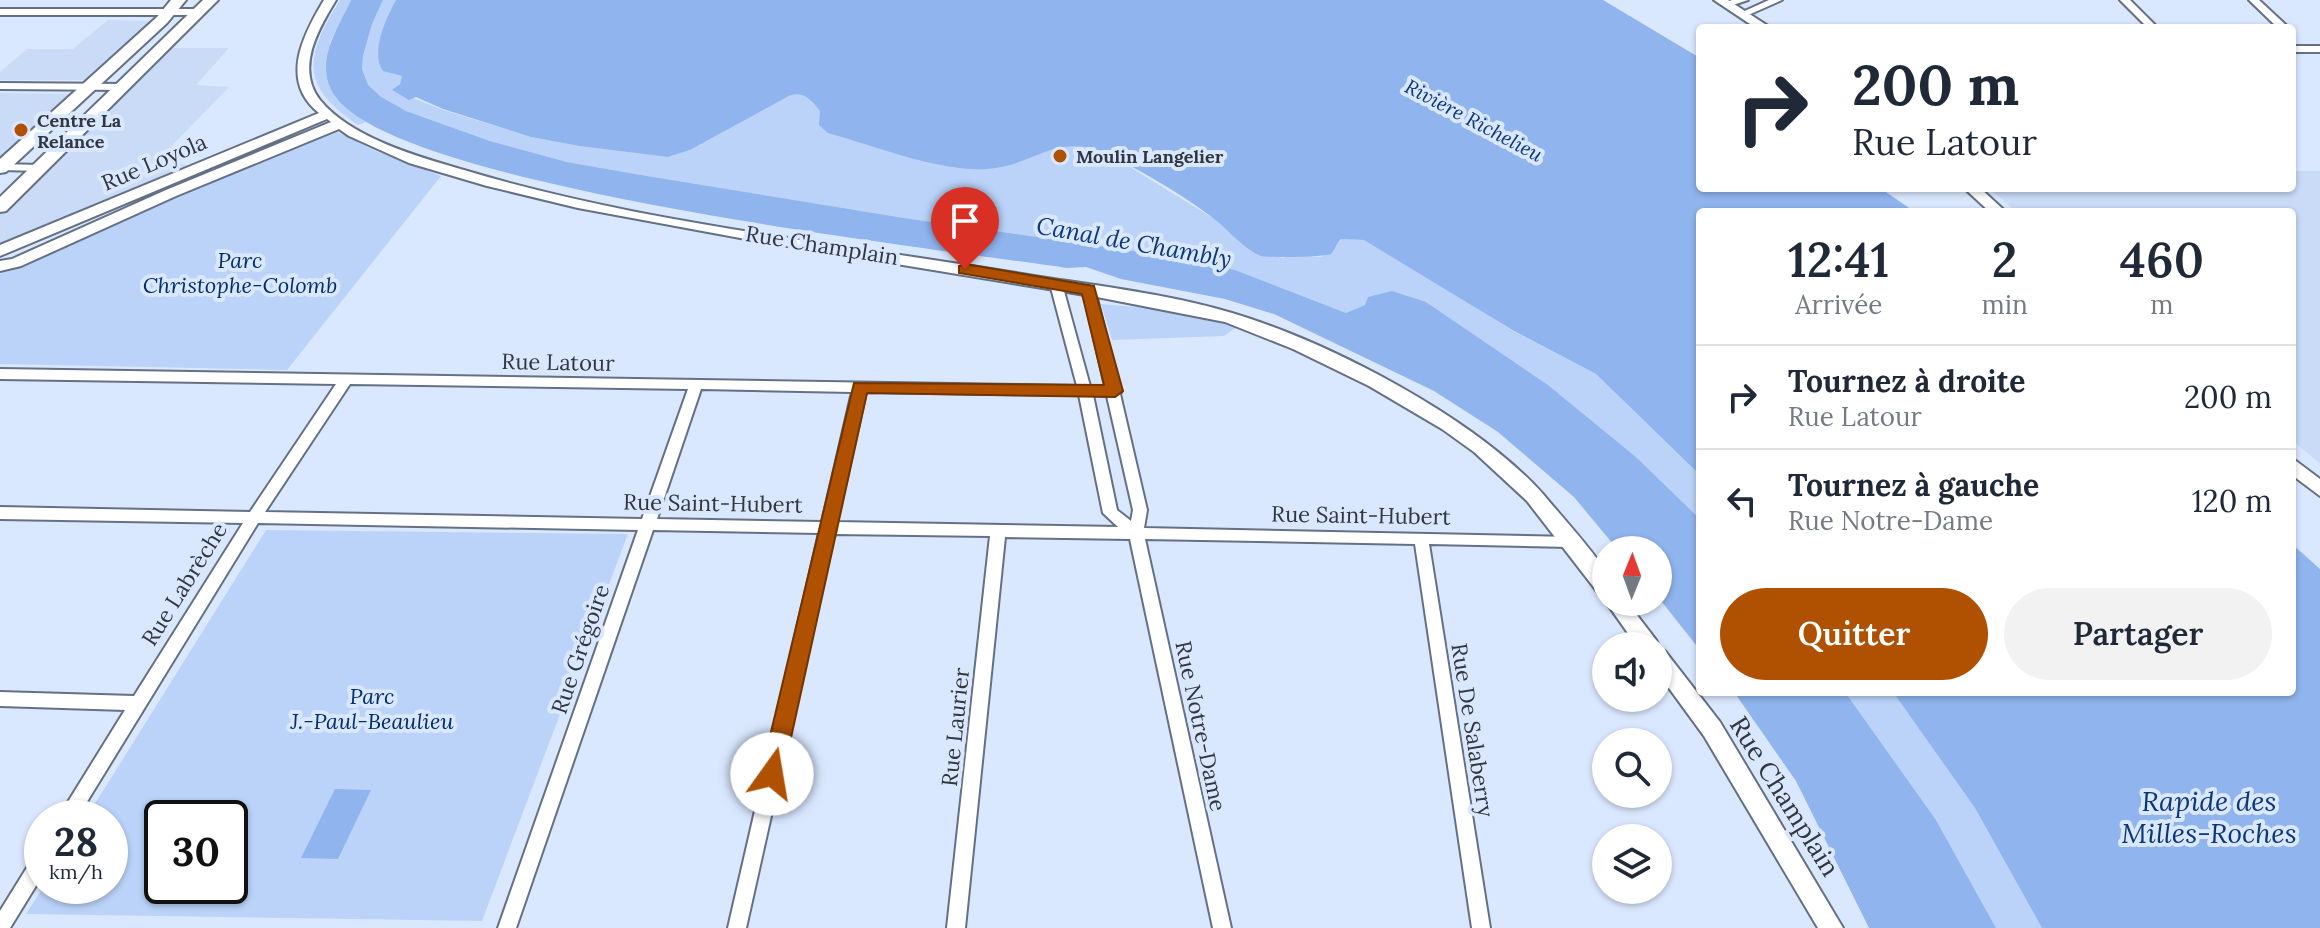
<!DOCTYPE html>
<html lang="fr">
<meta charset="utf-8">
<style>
:root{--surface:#fff;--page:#f2f2f3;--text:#1f2937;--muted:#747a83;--line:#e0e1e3;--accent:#b05102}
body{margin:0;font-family:Lora,serif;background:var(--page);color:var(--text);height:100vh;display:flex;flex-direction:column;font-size:30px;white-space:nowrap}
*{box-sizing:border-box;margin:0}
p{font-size:26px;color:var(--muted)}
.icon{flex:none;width:44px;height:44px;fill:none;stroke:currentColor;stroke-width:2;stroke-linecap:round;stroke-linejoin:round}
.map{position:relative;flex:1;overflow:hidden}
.panel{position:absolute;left:1696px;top:208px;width:600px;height:488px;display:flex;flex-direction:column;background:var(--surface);border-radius:8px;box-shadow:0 2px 6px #0004}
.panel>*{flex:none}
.banner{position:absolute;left:1696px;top:24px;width:600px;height:168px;border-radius:8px;box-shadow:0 2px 6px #0004;background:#fff;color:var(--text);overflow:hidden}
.needle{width:52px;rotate:1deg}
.fabs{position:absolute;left:1592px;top:536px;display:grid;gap:16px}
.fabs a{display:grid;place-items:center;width:80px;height:80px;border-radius:50%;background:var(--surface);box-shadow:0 2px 6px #0004;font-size:40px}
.speed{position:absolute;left:24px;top:800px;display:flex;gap:16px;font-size:40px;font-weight:700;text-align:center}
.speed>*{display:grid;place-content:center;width:104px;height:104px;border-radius:50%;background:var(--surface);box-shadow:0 2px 6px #0004;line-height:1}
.speed small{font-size:20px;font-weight:400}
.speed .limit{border:4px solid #111;border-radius:12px;background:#fff;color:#111}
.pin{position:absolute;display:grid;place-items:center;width:68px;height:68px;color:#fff;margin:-82px -34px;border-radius:50% 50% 50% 0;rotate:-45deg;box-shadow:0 0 8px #0007}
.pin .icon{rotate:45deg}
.me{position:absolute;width:88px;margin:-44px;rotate:13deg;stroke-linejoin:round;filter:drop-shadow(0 0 6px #0008)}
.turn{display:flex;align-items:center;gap:28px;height:168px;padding:0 24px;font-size:36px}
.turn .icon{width:104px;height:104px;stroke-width:2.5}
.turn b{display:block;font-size:56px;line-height:68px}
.eta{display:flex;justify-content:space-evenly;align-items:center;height:136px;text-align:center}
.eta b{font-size:48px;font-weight:600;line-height:56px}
.primary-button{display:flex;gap:16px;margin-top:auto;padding:16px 24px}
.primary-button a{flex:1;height:92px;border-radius:48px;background:var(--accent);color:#fff;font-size:32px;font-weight:600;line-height:92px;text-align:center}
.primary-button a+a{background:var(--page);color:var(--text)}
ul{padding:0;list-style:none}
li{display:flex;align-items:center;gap:24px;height:104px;padding:0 24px;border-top:2px solid var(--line)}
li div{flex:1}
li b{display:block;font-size:30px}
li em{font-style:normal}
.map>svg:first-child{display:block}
</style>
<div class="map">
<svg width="2320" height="928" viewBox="0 0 2320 928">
<rect width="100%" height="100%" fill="#dae8ff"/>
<g fill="#c9dbf7">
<polygon points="108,20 151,21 84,80 0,80 0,72 27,49 73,49"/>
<polygon points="165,48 229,48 196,85 229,87 159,159 197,168 0,251 0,207"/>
<polygon points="0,93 83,94 0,167"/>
<polygon points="2292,171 2320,171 2320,464 2292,440 2292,212 2017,212 1989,188 2292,188"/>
</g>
<g fill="#bbd3f9" fill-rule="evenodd">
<path d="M340,0H351L330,42L349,110L366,122L358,125C298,85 306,55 340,0Z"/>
<path d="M383,0H396L390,11L391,73L402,76L400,84L393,90L443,110L531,137L579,146L668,157L690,150L789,96C804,91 811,100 820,111L1043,151L1063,145H1076L1112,156L1216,220L1252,251L1283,258L1291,255L1320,257L1332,253L1341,239L1364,240L1374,244L1513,331L1596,374L1700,475V519L1636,457L1548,385L1426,302L1365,305L1346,313L1235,270L1169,256L904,218L641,175L567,162L490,141L406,111L381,98L368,85L362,69L363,56L372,24Z"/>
<polygon points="331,129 376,151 441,176 287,370 0,364 0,274 86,233"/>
<polygon points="1101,304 1170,310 1237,327 1224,336 1112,340"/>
<path d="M266,530L628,534L482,921L26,914L44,886H110V818H86ZM162,818H230V886H162Z"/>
<polygon points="1845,692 1893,692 1975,808 2042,928 1996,928 1936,820"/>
</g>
<g fill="#8fb4ee">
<path d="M351,0H383L372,24L363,56L362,69L368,85L381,97L406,111L490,141L567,162L641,175L904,218L1169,256L1235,270L1346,313L1365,305L1368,297L1392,291L1426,302L1548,385L1636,457L1700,519V650L1658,597V550H1618L1574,497L1498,432L1434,391L1274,314L1225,299L1121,279L1086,267L1067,268C940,249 398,188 335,96C313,64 337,30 351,0Z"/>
<path d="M396,0H1603L1700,58V188H1880L1915,212H1700V475L1596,374L1514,331L1364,240L1341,239C1337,243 1335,250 1331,254C1327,257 1267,258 1261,256C1244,249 1231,233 1218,222C1188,198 1149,175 1115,158C1056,128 1040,165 987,169C939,172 875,146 828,133L819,125L820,111C811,100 804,91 789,96L690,150L668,157L579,146L531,137L443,109L416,97L409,100L392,90L400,84L402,76L383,71C370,53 386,18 396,0Z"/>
<polygon points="2292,544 2320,569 2320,928 2042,928 1975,808 1893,692 2292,692"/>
<polygon points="1734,692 1845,692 1936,820 1996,928 1869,928 1796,781"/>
<polygon points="335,789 371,790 338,859 301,858"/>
</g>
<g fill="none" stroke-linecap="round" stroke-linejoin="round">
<g stroke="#647084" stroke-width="4">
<g id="minor">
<polygon points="1732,0 1748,0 1727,7 1722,4"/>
<polygon points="1769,0 1782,0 1746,16 1738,14"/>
<polygon points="2120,0 2130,0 2158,28 2148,28"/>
<polygon points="2249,0 2259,0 2289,28 2278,28"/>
<polygon points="0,9 200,9 205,12 200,15 0,15"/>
<rect x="2292" y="46" width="28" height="6"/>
<polygon points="0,83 125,84 130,87 125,90 0,89"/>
<polygon points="0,164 41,165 47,168 41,171 0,170"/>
<path d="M1056,280L1062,284L1090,386H1105L1083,290L1089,286L1095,290L1118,387L1122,391L1120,394L1147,510L1144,528L1574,537L1576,541L1574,545L1569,547L1429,544L1490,928H1472L1415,544L1145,539L1231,928H1213L1130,539L1005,537L965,928H947L990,536L834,534L746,928H728L819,533L653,530L516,928H498L638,530L258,523L77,818H58L125,710L0,706V692L134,696L243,523L0,519V507L250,512L336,384L0,379V369L1077,386L1050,284ZM350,384L688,389L642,519L265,512ZM701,389L852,392L822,522L657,519ZM866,392L1079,395L1103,513L1118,527L837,522ZM1093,395L1107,396L1133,510L1131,521L1117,510Z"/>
<polygon points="42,850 42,876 10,928 0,928 0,911 36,853"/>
</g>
</g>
<g stroke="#647084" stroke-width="4">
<g id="tertiary">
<path d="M324,0H336C319,28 295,68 320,100C351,138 419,157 464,170C647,225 846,244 1034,276C1099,286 1168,294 1232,313C1330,342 1475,418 1543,494C1555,509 1600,558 1606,573C1608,579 1606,590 1606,596L1599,594L1527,501L1474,452L1442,429L1369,386L1293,349L1225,322L1097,297L751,240L578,208L487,186L409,163L349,136L339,129L176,196L21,266L0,271V261L12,259L166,190L331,122L327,119L0,256V245L319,113C279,81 303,35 324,0Z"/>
<polygon points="1714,0 1728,0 1771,28 1756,28"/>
<polygon points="1964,188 1980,188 2006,212 1990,212"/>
<polygon points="2292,458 2320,479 2320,496 2292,475"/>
<polygon points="1606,602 1627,602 1656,640 1659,646 1658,648 1658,646 1637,646"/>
<polygon points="1658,648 1665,651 1720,722 1843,928 1818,928 1704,736 1658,673"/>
</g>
</g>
<g stroke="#647084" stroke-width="4">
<g id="secondary">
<polygon points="171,0 186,0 167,23 6,172 0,173 0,159 157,17"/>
<polygon points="203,0 218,0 6,211 0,212 0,197"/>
</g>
</g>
<use href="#minor" fill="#fff" fill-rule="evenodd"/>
<use href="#tertiary" fill="#fff" fill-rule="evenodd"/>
<use href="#secondary" fill="#fff" fill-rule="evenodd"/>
</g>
<polygon fill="#b05102" stroke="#723501" stroke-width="2" points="965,264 1094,286 1123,391 1115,397 867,393 783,774 780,781 772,784 764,781 761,774 854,383 1104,385 1082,294 959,273 959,266"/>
<g fill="#b05102" stroke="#dae8ff" stroke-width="3">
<circle cx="21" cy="130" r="8"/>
<circle cx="1060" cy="156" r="8"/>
</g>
<g text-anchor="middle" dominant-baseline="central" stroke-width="8" stroke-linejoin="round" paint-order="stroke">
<g font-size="18" font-weight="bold" fill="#31363f" stroke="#dae8ff" text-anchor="start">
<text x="37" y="120">Centre La<tspan x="37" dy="21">Relance</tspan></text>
<text x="1076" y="156">Moulin Langelier</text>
</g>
<g font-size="20" font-style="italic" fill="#0c377a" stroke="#dae8ff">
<text transform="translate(1474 120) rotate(28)">Rivière Richelieu</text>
</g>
<g font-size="22" fill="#31363f" stroke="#dae8ff">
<text transform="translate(154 162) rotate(-23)">Rue Loyola</text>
<text transform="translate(822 245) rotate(9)">Rue Champlain</text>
<text transform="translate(558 362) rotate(1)">Rue Latour</text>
<text transform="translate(713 503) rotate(1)">Rue Saint-Hubert</text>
<text transform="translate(1361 515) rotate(1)">Rue Saint-Hubert</text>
<text transform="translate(184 584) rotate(-58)">Rue Labrèche</text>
<text transform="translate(580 649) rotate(-71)">Rue Grégoire</text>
<text transform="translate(1201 726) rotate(78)">Rue Notre-Dame</text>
<text transform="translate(955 727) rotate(-84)">Rue Laurier</text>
<text transform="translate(1473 730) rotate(81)">Rue De Salaberry</text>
</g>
<g font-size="22" font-style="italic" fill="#032e70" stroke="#dae8ff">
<text x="240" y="260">Parc<tspan x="240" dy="25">Christophe-Colomb</tspan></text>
<text x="372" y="696">Parc<tspan x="372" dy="25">J.-Paul-Beaulieu</tspan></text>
</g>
<g font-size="24" font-style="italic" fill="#0c377a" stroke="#dae8ff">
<text transform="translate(1134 242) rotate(10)">Canal de Chambly</text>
</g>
<g font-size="26" fill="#31363f" stroke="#dae8ff">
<text transform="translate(1785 796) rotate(58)">Rue Champlain</text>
</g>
<g font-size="28" font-style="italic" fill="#0c377a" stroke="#dae8ff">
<text x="2209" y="801">Rapide des<tspan x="2209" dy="32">Milles-Roches</tspan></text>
</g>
</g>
</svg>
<div class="fabs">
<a><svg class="needle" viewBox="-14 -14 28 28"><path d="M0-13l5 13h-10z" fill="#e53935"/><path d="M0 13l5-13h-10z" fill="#747a83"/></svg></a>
<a><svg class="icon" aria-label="sound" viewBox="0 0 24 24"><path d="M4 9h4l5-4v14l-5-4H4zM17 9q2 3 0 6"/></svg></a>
<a><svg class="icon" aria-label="search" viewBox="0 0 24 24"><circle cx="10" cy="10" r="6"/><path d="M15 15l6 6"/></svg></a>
<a><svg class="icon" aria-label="layers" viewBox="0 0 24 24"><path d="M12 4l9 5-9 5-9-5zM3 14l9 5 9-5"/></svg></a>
</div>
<div class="speed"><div>28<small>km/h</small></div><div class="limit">30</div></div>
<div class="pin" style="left:965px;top:269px;background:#d93025"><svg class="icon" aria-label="arrive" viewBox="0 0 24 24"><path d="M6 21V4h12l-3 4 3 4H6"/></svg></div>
<svg class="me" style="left:772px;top:774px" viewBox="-20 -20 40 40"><circle r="19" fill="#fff"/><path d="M0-13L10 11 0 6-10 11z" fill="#b05102"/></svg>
<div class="banner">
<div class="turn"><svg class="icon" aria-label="right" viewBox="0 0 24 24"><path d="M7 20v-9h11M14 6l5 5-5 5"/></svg><div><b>200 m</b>Rue Latour</div></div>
</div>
<section class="panel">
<div class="eta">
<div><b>12:41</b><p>Arrivée</p></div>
<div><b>2</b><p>min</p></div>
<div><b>460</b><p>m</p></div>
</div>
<ul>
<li><svg class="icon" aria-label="right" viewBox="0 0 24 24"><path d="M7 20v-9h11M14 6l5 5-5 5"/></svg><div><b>Tournez à droite</b><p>Rue Latour</p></div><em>200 m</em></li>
<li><svg class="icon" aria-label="left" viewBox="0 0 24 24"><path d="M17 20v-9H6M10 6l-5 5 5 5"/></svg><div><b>Tournez à gauche</b><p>Rue Notre-Dame</p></div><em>120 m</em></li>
</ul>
<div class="primary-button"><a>Quitter</a><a>Partager</a></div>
</section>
</div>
